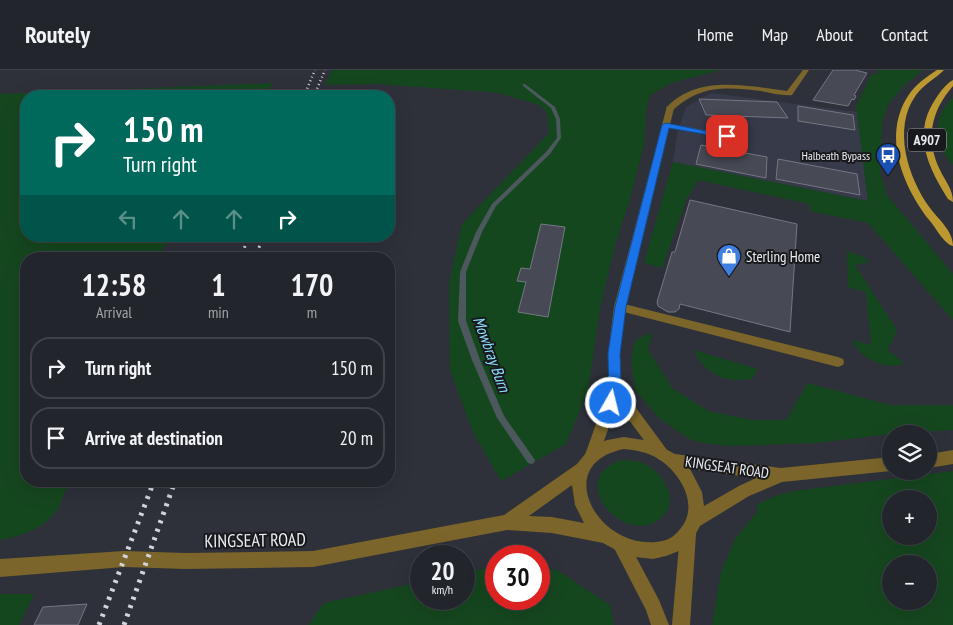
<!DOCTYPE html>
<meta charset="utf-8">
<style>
:root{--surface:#22252c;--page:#2a2d34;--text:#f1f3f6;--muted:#a2a5a9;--line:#3f4248}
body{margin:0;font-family:"PT Sans Narrow",sans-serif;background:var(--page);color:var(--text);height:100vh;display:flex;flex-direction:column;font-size:19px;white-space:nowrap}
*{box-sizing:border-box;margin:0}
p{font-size:16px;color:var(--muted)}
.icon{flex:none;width:28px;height:28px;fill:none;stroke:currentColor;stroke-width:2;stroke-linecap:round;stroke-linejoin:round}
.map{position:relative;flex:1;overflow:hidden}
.panel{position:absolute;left:20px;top:182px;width:375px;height:235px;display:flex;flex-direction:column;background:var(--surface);border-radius:20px;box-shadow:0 5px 20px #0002,0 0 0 1px var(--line)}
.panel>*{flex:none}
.guide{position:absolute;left:20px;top:20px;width:375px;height:152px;border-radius:20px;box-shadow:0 5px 20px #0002,0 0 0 1px var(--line);background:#00695c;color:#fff;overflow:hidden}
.fabs{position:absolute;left:882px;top:355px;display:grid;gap:10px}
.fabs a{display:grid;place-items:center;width:55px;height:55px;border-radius:50%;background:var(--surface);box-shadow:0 5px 20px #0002,0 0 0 1px var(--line);font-size:25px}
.speed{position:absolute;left:410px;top:475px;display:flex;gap:10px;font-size:25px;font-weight:700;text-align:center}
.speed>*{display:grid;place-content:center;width:65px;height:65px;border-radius:50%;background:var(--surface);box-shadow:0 5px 20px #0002,0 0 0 1px var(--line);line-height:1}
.speed small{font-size:12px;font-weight:400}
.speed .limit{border:8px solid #d22;background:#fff;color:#111}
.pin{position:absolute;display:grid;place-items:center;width:42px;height:42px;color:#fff;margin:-21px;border-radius:10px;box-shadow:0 2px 8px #0006}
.me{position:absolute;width:55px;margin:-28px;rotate:8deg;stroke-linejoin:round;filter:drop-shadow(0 0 4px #0008)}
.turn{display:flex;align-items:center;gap:18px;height:105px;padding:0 20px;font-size:22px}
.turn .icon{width:65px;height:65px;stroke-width:2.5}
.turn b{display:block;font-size:35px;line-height:42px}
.lanes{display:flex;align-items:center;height:48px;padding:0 20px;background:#0003;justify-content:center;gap:25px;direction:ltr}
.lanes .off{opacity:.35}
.eta{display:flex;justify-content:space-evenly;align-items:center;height:85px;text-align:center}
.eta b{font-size:30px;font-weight:700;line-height:35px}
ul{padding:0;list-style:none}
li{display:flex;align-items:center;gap:15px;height:62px;margin:0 10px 8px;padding:0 10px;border:2px solid var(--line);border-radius:20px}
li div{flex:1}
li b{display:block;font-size:19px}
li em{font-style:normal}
header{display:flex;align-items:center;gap:30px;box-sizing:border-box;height:70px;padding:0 25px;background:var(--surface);border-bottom:1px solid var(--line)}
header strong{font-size:24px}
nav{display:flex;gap:28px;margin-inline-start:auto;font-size:18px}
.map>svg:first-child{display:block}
</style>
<header>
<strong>Routely</strong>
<nav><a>Home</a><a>Map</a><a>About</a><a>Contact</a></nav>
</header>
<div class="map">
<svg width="953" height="555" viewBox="0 0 953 555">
<rect width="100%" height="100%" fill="#2e313a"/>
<polygon fill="#363a49" points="711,23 858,42 868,131 673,92 677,64 686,37"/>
<g fill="#15471f" fill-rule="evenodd">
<polygon points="332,0 721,0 671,13 650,25 646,40 644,75 629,132 616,171 600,237 588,320 566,374 501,411 473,362 450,300 449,213 462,154 549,63 547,43 540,35 499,23 379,14 325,15"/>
<polygon points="878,0 923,0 904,16 888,34 882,53 880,102 886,124 953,204 953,250 868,153 810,141 809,134 698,110 686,130 662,198 644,193 673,92 868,131 856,36 872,4 878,4"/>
<path d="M273,13L264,26H26V166H171L156,189H26V411H69C65,421 62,433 56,441C44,459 20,466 0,470V24Z"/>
<path d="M953,27V95C933,74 932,48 953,27Z"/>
<path d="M847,181L864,187L869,192L855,195L897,260L888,280L904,293C885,301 860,288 852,270L871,275L866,222L848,217Z"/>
<polygon points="652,262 648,280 673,319 709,341 751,350 786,350 808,313 890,335 953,335 953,360 891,364 816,373 729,376 710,374 691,370 660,349 635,320 631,290 634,275 636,270"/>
<path d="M694,280L758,299L752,309C725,313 705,305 694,280Z"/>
<path d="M623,390C631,390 638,391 645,394C662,402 679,428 664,445C628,484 561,407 623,390Z"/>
<path d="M953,401V555H712L721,502L735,469L758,441L756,435L778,425L794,421ZM891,429H929V466H891ZM891,494H929V531H891Z"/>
<polygon points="490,497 496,497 496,529 539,529 539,499 557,500 610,535 614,555 308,555 324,533 421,512 421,529 464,529 464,503"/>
<polygon points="0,524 34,524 19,555 0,555"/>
</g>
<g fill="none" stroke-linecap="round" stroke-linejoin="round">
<polygon fill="#4c585d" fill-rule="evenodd" points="523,14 525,14 555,37 560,49 561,68 550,84 496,136 482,162 466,202 466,251 480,290 504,346 535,390 534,393 531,394 528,393 497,348 472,290 458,251 460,202 476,162 492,134 546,82 557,68 556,49 551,38 523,16"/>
</g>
<g fill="#474a54" stroke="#757782">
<polygon points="833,0 855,0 867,3 854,25 856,26 854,30 852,29 848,36 813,30"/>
<polygon points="699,29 777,32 788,48 706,45"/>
<polygon points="798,36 853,45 855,60 798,51"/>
<polygon points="701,75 767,87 766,108 696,94"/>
<polygon points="778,89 857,104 860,125 776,109"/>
<polygon points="690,130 797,154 790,262 680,234 679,239 675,242 668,242 658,236 657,232 672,182 675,182"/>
<polygon points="541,154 565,157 548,247 518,242 526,212 517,211 521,198 530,199"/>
<polygon points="87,534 78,555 34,555 43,537"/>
</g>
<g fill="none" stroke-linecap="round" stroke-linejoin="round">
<g fill="#7b652a" fill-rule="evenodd">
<path d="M803,0H809L792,25C782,26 771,23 761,21C725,17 701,15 673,40L666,38C697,4 747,16 787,21Z"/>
<polygon points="663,53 727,64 731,66 727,68 666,57 663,57"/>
<polygon points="620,233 838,287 843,289 844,292 843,295 838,297 616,240 614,237"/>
</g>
<g fill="#7b652a" fill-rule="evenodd">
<polygon points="667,36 674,38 626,237 620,284 622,319 670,384 668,389 663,391 658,389 617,334 599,385 597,390 592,392 587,390 585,385 608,320 608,284 614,237"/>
<polygon points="688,456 694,458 696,464 690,555 672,555 680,464 682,458"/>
<polygon points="621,468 627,470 659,530 669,555 651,555 646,540 613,476 615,470"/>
</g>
<g fill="#7b652a" fill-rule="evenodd">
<path d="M624,367L650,371L675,384L781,398L891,387V401L782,412L749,426L700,456L693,469L684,479L666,486L653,489L627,486L603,473L552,463L507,460L313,497L186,499L124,497L0,507V489L124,481L186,483L313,481L504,445L577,394L590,378L607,370ZM624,379C635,380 647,382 657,388C679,401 700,434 681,458C677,463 672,468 666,470C602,488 547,394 624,379ZM690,399L756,408L739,416L704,436L702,422ZM572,415L575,435L584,453L552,447L529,446Z"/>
<polygon points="953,380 953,394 929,398 929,384"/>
</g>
<g fill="#bc9831" fill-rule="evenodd">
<path d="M937,0H944C935,9 924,14 916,25C892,58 908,108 930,138C939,150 953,161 953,176C944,174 936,158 930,151C903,117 882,66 908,26C915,15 926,7 937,0Z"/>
<path d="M953,10V16C931,41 925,69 940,100C945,111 953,119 953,132L948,129C929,99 913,66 933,33C938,25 945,14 953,10Z"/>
</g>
<g stroke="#d2d4da" stroke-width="2.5" stroke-dasharray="1 3" stroke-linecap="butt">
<polyline points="304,26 315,0"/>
<polyline points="314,26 325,0"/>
</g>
<g stroke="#d2d4da" stroke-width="3" stroke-dasharray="2 4" stroke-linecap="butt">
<polyline points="240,189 249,166"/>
<polyline points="255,189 263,166"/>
</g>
<g stroke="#d2d4da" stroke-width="5" stroke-dasharray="3 6" stroke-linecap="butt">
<polyline points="99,555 154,411"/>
<polyline points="124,555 175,411"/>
</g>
</g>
<polygon fill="#1a73e8" stroke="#114b97" points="666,53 730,66 727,68 669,58 626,237 620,284 621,320 615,336 606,336 605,333 609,320 608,284 615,237 662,55"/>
<defs>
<g id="bus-pin" transform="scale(1.25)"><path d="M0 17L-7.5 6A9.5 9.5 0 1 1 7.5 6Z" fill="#1a4fb4" stroke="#18191d"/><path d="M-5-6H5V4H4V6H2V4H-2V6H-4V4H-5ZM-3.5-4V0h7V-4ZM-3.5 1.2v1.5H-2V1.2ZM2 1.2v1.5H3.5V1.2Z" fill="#fff"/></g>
<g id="shop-pin" transform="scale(1.25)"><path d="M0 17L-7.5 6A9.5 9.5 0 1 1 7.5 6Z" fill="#3f7fe0" stroke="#18191d"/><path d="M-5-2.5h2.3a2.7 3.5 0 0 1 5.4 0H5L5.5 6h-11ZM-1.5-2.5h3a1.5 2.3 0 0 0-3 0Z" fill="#fff"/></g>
</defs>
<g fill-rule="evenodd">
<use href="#bus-pin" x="888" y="85"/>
<use href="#shop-pin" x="729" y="186"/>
</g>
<g text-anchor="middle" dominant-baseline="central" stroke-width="4" stroke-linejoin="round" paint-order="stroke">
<g font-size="12" fill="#ecedf3" stroke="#18191d" text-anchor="end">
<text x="870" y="85">Halbeath Bypass</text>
</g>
<rect fill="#18191d" stroke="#acadb3" stroke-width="1" x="908" y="58.5" width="38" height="23" rx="4"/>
<g font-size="14" font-weight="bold" fill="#ecedf3">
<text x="927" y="70">A907</text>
</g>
<g font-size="15" fill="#ecedf3" stroke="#18191d" text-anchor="start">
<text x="746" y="186">Sterling Home</text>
</g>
<g font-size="15" fill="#ecedf3" stroke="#18191d">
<text transform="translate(727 397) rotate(8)">KINGSEAT ROAD</text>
</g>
<g font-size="16" font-style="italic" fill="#8be0fd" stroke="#18191d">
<text transform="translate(492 284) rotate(70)">Mowbray Burn</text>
</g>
<g font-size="18" fill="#ecedf3" stroke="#18191d">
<text transform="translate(255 470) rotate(-1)">KINGSEAT ROAD</text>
</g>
</g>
</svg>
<div class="fabs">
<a><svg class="icon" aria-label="layers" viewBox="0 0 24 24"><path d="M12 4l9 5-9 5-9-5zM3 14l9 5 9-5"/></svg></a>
<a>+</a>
<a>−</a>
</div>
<div class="speed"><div>20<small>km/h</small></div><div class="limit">30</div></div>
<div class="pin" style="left:727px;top:66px;background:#d93025"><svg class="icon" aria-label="arrive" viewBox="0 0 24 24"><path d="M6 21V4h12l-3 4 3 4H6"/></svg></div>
<svg class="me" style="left:611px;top:333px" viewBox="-20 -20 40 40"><circle r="17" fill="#1a73e8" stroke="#fff" stroke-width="3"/><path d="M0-11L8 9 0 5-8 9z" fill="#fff"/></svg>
<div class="guide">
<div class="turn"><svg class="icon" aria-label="right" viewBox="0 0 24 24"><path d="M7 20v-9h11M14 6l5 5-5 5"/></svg><div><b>150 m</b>Turn right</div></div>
<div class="lanes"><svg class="icon off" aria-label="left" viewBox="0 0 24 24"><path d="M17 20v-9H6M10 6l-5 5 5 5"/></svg><svg class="icon off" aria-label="ahead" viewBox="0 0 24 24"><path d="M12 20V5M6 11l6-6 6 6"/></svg><svg class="icon off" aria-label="ahead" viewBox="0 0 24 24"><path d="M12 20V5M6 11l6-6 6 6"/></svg><svg class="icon" aria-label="right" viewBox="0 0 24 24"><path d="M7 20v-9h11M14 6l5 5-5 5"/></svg></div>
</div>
<section class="panel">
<div class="eta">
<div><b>12:58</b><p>Arrival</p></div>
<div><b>1</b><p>min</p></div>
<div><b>170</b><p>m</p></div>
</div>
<ul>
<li><svg class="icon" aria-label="right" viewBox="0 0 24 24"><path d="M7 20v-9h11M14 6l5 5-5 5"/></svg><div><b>Turn right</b></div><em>150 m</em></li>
<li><svg class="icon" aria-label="arrive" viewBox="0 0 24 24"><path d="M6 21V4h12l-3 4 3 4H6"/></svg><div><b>Arrive at destination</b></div><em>20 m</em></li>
</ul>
</section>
</div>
